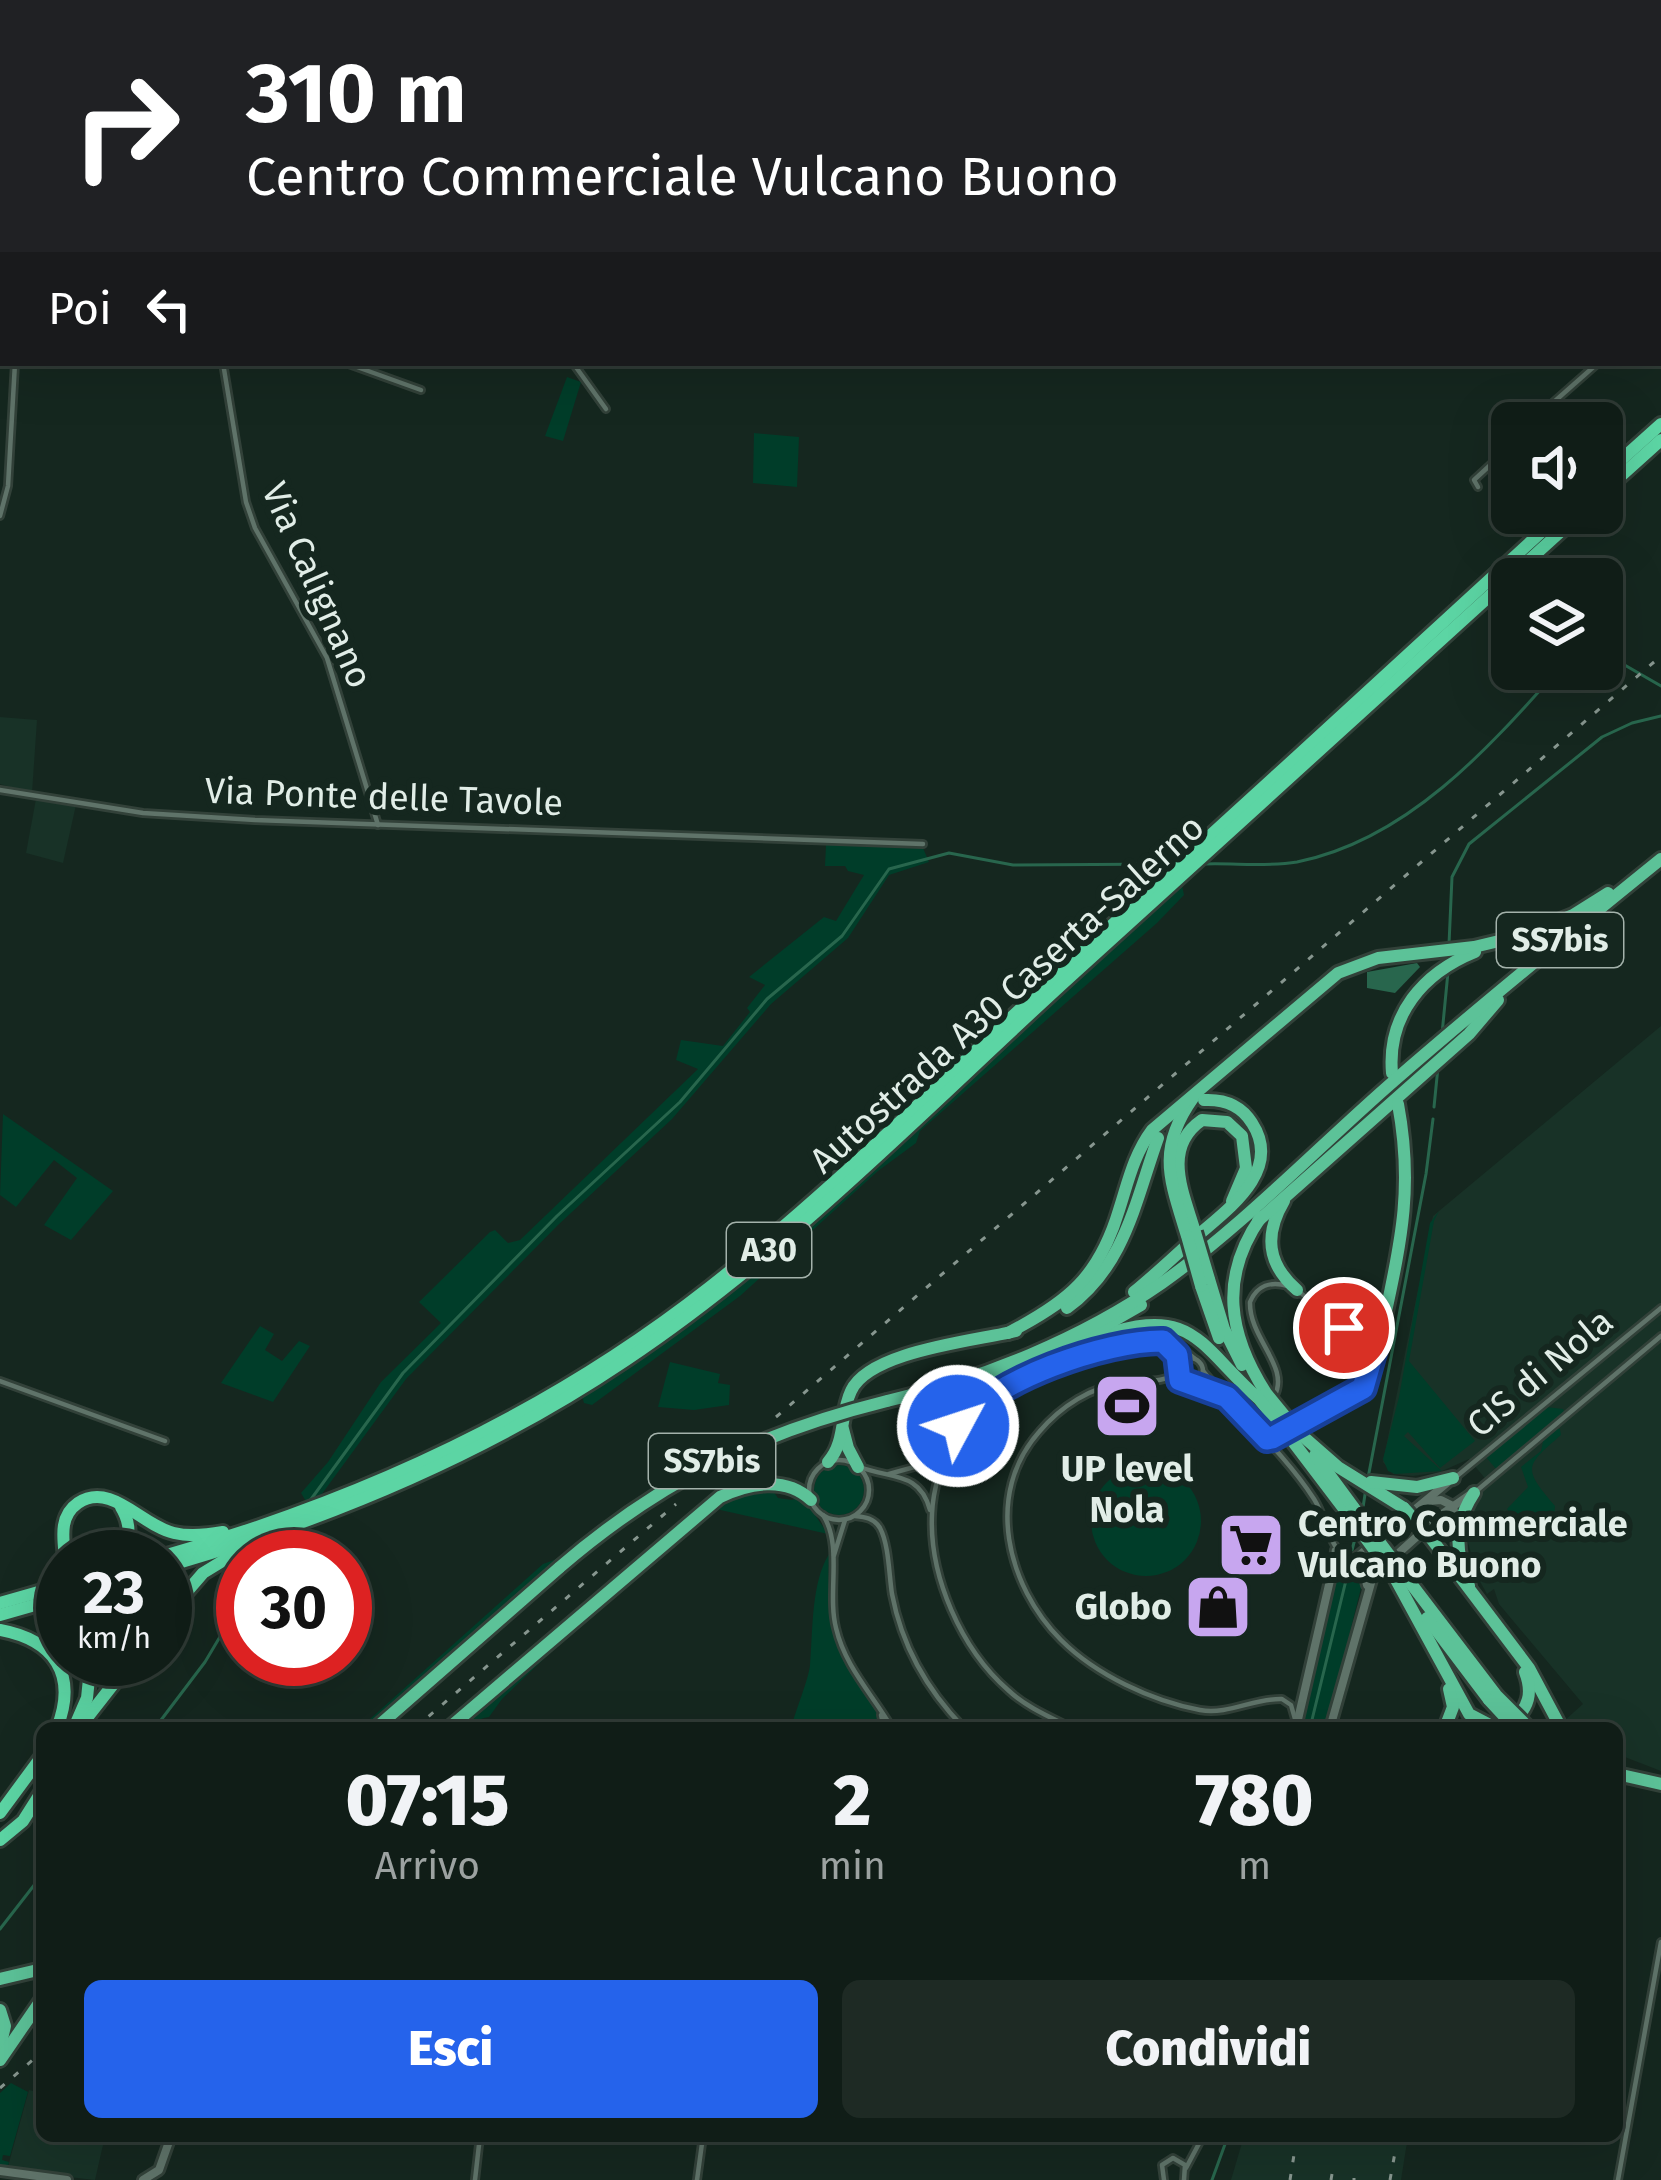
<!DOCTYPE html>
<html lang="it">
<style>
:root{--surface:#101d17;--page:#1e2a24;--text:#f1f3f6;--muted:#9ca2a1;--line:#303b36;--accent:#2563eb}
body{margin:0;font-family:"Fira Sans",sans-serif;background:var(--page);color:var(--text);height:100vh;display:flex;flex-direction:column;font-size:45px;white-space:nowrap}
*{box-sizing:border-box;margin:0}
p{font-size:39px;color:var(--muted)}
.icon{flex:none;width:66px;height:66px;fill:none;stroke:currentColor;stroke-width:2;stroke-linecap:round;stroke-linejoin:round}
.map{position:relative;flex:1;overflow:hidden}
.sheet{position:absolute;left:36px;top:1722px;width:1587px;height:420px;display:flex;flex-direction:column;background:var(--surface);border-radius:18px;box-shadow:0 12px 48px #0002,0 0 0 3px var(--line)}
.sheet>*{flex:none}
.top-card{position:absolute;left:0px;top:0px;width:1662px;height:366px;box-shadow:0 12px 48px #0002,0 0 0 3px var(--line);background:#202124;color:#fff;overflow:hidden}
.fabs{position:absolute;left:1491px;top:402px;display:grid;gap:24px}
.fabs a{display:grid;place-items:center;width:132px;height:132px;border-radius:18px;background:var(--surface);box-shadow:0 12px 48px #0002,0 0 0 3px var(--line);font-size:60px}
.speed{position:absolute;left:36px;top:1530px;display:flex;gap:24px;font-size:60px;font-weight:700;text-align:center}
.speed>*{display:grid;place-content:center;width:156px;height:156px;border-radius:50%;background:var(--surface);box-shadow:0 12px 48px #0002,0 0 0 3px var(--line);line-height:1}
.speed small{font-size:30px;font-weight:400}
.speed .limit{border:18px solid #d22;background:#fff;color:#111}
.pin{position:absolute;display:grid;place-items:center;width:102px;height:102px;color:#fff;margin:-51px;border:6px solid #fff;border-radius:50%;box-shadow:0 3px 12px #0007}
.me{position:absolute;width:132px;margin:-66px;rotate:50deg;stroke-linejoin:round;filter:drop-shadow(0 0 9px #0008)}
.turn{display:flex;align-items:center;gap:42px;height:252px;padding:0 48px;font-size:54px}
.turn .icon{width:156px;height:156px;stroke-width:2.5}
.turn b{display:block;font-size:84px;line-height:102px}
.then{display:flex;align-items:center;height:114px;padding:0 48px;background:#0003;gap:24px;font-size:45px}
.eta{display:flex;justify-content:space-evenly;align-items:center;height:204px;text-align:center}
.eta b{font-size:72px;font-weight:800;line-height:84px}
.cta{display:flex;gap:24px;margin-top:auto;padding:24px 48px}
.cta a{flex:1;height:138px;border-radius:18px;background:var(--accent);color:#fff;font-size:48px;font-weight:800;line-height:138px;text-align:center}
.cta a+a{background:var(--page);color:var(--text)}
.map>svg:first-child{display:block}
</style>
<div class="map">
<svg width="1661" height="2180" viewBox="0 0 1661 2180">
<rect width="100%" height="100%" fill="#15271f"/>
<g fill="#183227">
<polygon points="0,717 37,720 32,793 0,784"/>
<polygon points="36,799 76,805 63,863 26,853"/>
<polygon points="1661,1026 1661,1771 1617,1754 1617,1728 1570,1728 1564,1721 1583,1704 1499,1604 1494,1589 1487,1594 1478,1578 1463,1525 1475,1497 1488,1482 1469,1459 1440,1472 1413,1476 1393,1474 1383,1462 1433,1216"/>
<polygon points="29,2090 42,2093 42,2136 105,2136 95,2180 7,2170"/>
<polygon points="1244,2136 1408,2136 1401,2180 1231,2180"/>
</g>
<g fill="#003d29">
<polygon points="567,377 581,382 563,441 545,436"/>
<polygon points="754,433 799,437 797,487 753,483"/>
<polygon points="897,844 923,848 929,862 889,875 848,938 771,1004 672,1119 558,1225 406,1379 319,1498 307,1503 301,1493 328,1462 381,1382 441,1323 419,1302 490,1232 495,1230 508,1243 520,1240 698,1069 676,1060 681,1040 723,1046 750,1012 747,1008 765,985 749,977 824,917 836,921 864,875 848,871 845,866 825,866 826,845"/>
<polygon points="1182,885 1184,895 1157,923 920,1131 916,1143 878,1171 740,1296 592,1405 584,1403 582,1396 705,1312 886,1159 899,1143"/>
<polygon points="3,1114 113,1191 71,1240 44,1225 77,1178 54,1160 16,1207 0,1195"/>
<polygon points="1439,1211 1434,1221 1409,1361 1475,1441 1440,1468 1408,1432 1404,1436 1442,1471 1395,1474 1388,1471 1383,1459 1399,1397 1430,1223"/>
<polygon points="260,1326 274,1334 265,1350 282,1361 299,1341 310,1346 273,1402 221,1383"/>
<polygon points="670,1362 720,1374 718,1383 730,1385 729,1405 694,1410 658,1407"/>
<polygon points="1546,1407 1563,1409 1564,1412 1496,1469 1486,1457"/>
<path d="M1555,1428L1560,1429L1561,1435C1524,1467 1523,1468 1555,1506L1554,1516L1523,1542L1505,1518L1510,1513L1507,1509L1528,1487L1521,1467L1541,1451L1544,1437Z"/>
<circle cx="839" cy="1490" r="25"/>
<circle cx="1146" cy="1521" r="55"/>
<path d="M771,1488L778,1498L792,1500L802,1496L828,1534L716,1509L576,1628L502,1699L489,1717C475,1719 468,1728 454,1728L703,1514L736,1494Z"/>
<path d="M829,1554C826,1628 842,1659 882,1719L879,1728H791C795,1712 809,1678 810,1665C813,1630 811,1583 829,1554Z"/>
<polygon points="562,1557 369,1728 360,1728 543,1564"/>
<polygon points="1345,1571 1355,1572 1362,1584 1326,1728 1299,1728 1332,1591 1339,1574"/>
<polygon points="11,2083 28,2092 10,2156 3,2155 2,2160 9,2162 7,2170 0,2167 0,2093"/>
</g>
<polygon fill="#28664d" points="1417,963 1420,967 1395,993 1367,988 1367,972"/>
<g fill="none" stroke-linecap="round" stroke-linejoin="round">
<g stroke="#28664d" stroke-width="3">
<polyline points="1602,652 1661,686"/>
<path d="M1205,864C1235,863 1267,867 1297,862C1407,840 1488,749 1559,669"/>
<polyline points="1449,944 1452,877 1469,844 1602,737 1632,723 1661,716"/>
<polyline points="1442,1034 1448,972"/>
<polyline points="1434,1107 1438,1067"/>
<polyline points="1368,1478 1426,1174 1433,1119"/>
<polyline points="309,1502 403,1373 557,1216 680,1102 767,999 842,936 889,869 949,853 1013,865 1171,864"/>
<polyline points="1362,1514 1366,1488"/>
<polyline points="1352,1550 1356,1535"/>
<polyline points="269,1557 287,1535"/>
<polyline points="155,1728 205,1662 243,1598"/>
<polyline points="1310,1728 1348,1572"/>
<polyline points="0,1929 42,1875"/>
<polyline points="1212,2180 1228,2136"/>
</g>
<g stroke="#324139" stroke-width="10">
<g id="minor">
<polyline points="1441,0 1453,3"/>
<polyline points="156,3 157,0"/>
<polyline points="1398,3 1399,0"/>
<polyline points="1659,60 1661,60"/>
<polyline points="1659,349 1661,349"/>
<polyline points="223,363 246,502 255,528 327,658 378,825"/>
<polyline points="346,363 421,390"/>
<polyline points="573,363 606,409"/>
<polyline points="1530,423 1598,363"/>
<polyline points="1511,471 1512,465"/>
<polyline points="1478,487 1474,480 1512,445"/>
<polyline points="0,516 8,486 15,363"/>
<polyline points="0,790 143,813 255,820 923,844"/>
<polyline points="1298,1291 1355,1335"/>
<circle cx="1361" cy="1348" r="14"/>
<polyline points="1168,1344 1179,1364"/>
<circle cx="1190" cy="1371" r="13"/>
<path d="M1203,1371C1239,1415 1283,1451 1314,1499C1327,1519 1329,1550 1351,1562"/>
<path d="M1177,1372C1161,1385 1144,1379 1125,1382C1091,1387 1061,1406 1039,1432C984,1494 1007,1586 1061,1640C1096,1675 1152,1701 1200,1710C1229,1715 1254,1698 1282,1699L1291,1705L1295,1719"/>
<polyline points="0,1381 165,1441"/>
<polyline points="1192,1384 1221,1394"/>
<path d="M1274,1397C1291,1367 1249,1339 1250,1302C1257,1285 1271,1281 1288,1286"/>
<polyline points="1238,1407 1251,1412 1261,1409"/>
<path d="M1295,1428C1329,1409 1367,1400 1371,1357"/>
<path d="M955,1431C962,1420 969,1410 979,1402C1010,1377 1133,1330 1171,1342C1181,1345 1187,1353 1194,1358"/>
<path d="M954,1433C944,1459 933,1485 932,1514C929,1576 961,1649 1008,1690C1026,1707 1050,1717 1072,1728"/>
<circle cx="839" cy="1490" r="30"/>
<path d="M860,1467C890,1479 920,1471 930,1510"/>
<polyline points="889,1474 925,1464 949,1440"/>
<polyline points="1457,1476 1661,1308"/>
<polyline points="1474,1493 1661,1336"/>
<path d="M823,1515C843,1546 827,1593 836,1628C845,1667 873,1695 892,1728"/>
<path d="M855,1516C865,1517 874,1518 880,1528C889,1545 889,1575 892,1594C902,1647 927,1690 964,1728"/>
<polyline points="834,1555 845,1520"/>
<polyline points="1332,1575 1334,1550"/>
<polyline points="881,1715 884,1728"/>
<polyline points="1186,2168 1203,2136"/>
<polyline points="475,2180 480,2136"/>
<polyline points="697,2180 703,2136"/>
<polyline points="1164,2180 1162,2165 1173,2158 1185,2165 1184,2180"/>
<polyline points="1618,2180 1661,1942"/>
</g>
</g>
<g stroke="#324139" stroke-width="14">
<g id="tertiary">
<polyline points="45,3 45,0"/>
<polyline points="0,21 3,23"/>
<polyline points="1429,1501 1441,1500 1453,1506 1457,1526"/>
<polyline points="1351,1562 1447,1483"/>
<polyline points="1296,1728 1331,1576 1351,1562 1364,1573 1367,1585"/>
<polyline points="1330,1728 1373,1576 1442,1514 1471,1494"/>
<polyline points="0,2171 67,2180"/>
<polyline points="143,2180 159,2170 171,2136"/>
</g>
</g>
<g stroke="#324139" stroke-width="18">
<g id="trunk">
<path d="M1392,1073C1387,1015 1423,973 1475,952"/>
<path d="M1284,1201C1264,1235 1267,1264 1297,1290"/>
<path d="M1261,1217C1219,1277 1228,1334 1266,1393"/>
<polyline points="1258,1221 1469,1034 1498,1000"/>
<path d="M1195,1232C1184,1194 1161,1148 1202,1120L1227,1122L1242,1136L1246,1168L1232,1201"/>
<path d="M1187,1236C1170,1180 1156,1150 1193,1098"/>
<polyline points="1209,1279 1224,1329 1242,1365"/>
<polyline points="1201,1286 1219,1338"/>
<path d="M1134,1292C1156,1274 1176,1255 1197,1236C1228,1209 1283,1171 1252,1123C1241,1105 1224,1099 1204,1100"/>
<path d="M1067,1308C1125,1266 1135,1202 1158,1138"/>
<path d="M1008,1333C1068,1302 1099,1277 1119,1210C1128,1182 1134,1154 1152,1130L1338,973L1378,958L1474,947L1520,936L1573,915L1608,893"/>
<path d="M1363,1334L1379,1328L1385,1316C1402,1238 1413,1184 1398,1104"/>
<path d="M1101,1336C1194,1304 1199,1346 1259,1399"/>
<polyline points="925,1400 1045,1360 1141,1305"/>
<path d="M887,1401C983,1379 1081,1339 1162,1283C1244,1225 1319,1146 1395,1080C1482,1004 1572,931 1661,859"/>
<polyline points="843,1429 848,1448 858,1467"/>
<polyline points="1298,1432 1338,1467 1404,1508"/>
<polyline points="1291,1439 1351,1518"/>
<polyline points="1315,1455 1354,1508"/>
<path d="M828,1462C846,1442 840,1414 851,1391C869,1351 975,1341 1016,1331"/>
<polyline points="1371,1482 1417,1487 1453,1478"/>
<polyline points="1430,1537 1529,1668 1561,1728"/>
<polyline points="1396,1564 1496,1695"/>
<polyline points="1395,1578 1469,1714 1490,1725 1509,1725"/>
<path d="M1469,1586C1455,1551 1453,1525 1474,1493"/>
<polyline points="1427,1618 1489,1700"/>
<path d="M1512,1723C1529,1707 1533,1693 1525,1672"/>
<polyline points="376,1728 560,1567"/>
<path d="M449,1728L720,1497C749,1483 786,1476 811,1500"/>
<polyline points="1445,1728 1453,1707 1449,1689"/>
<polyline points="1617,1774 1661,1784"/>
<polyline points="0,1979 42,1969"/>
<polyline points="0,2010 5,2026 0,2047"/>
<polyline points="0,2060 42,1999"/>
</g>
</g>
<g stroke="#324139" stroke-width="18">
<g id="motorway">
<polyline points="1602,477 1661,424"/>
<polyline points="1602,493 1661,440"/>
<path d="M65,1557C63,1538 59,1516 78,1503C111,1481 142,1526 174,1533C190,1537 206,1535 223,1532"/>
<path d="M117,1557C131,1541 132,1525 121,1507"/>
<path d="M160,1557C359,1501 547,1415 710,1287C826,1196 932,1090 1041,990C1215,832 1389,672 1562,513"/>
<path d="M165,1567C328,1520 485,1455 626,1360C788,1252 927,1107 1071,976C1241,822 1411,668 1581,513"/>
<polyline points="0,1603 63,1585"/>
<polyline points="0,1615 63,1597"/>
<polyline points="165,1617 203,1573 239,1551"/>
<path d="M0,1630C54,1640 78,1674 57,1728"/>
<polyline points="77,1721 87,1698 91,1659"/>
<polyline points="79,1728 133,1659"/>
<polyline points="0,1813 42,1756"/>
<polyline points="0,1840 23,1821 42,1791"/>
</g>
</g>
<use href="#minor" stroke="#5f7369" stroke-width="4.5"/>
<use href="#tertiary" stroke="#5f7369" stroke-width="8"/>
<use href="#trunk" stroke="#5cc298" stroke-width="12"/>
<use href="#motorway" stroke="#5cd5a4" stroke-width="12"/>
<g stroke="#87968f" stroke-width="3" stroke-dasharray="6 12" stroke-linecap="butt">
<polyline points="776,1417 1661,656"/>
<polyline points="415,1728 676,1504"/>
<polyline points="0,2088 42,2052"/>
<polyline points="1290,2180 1297,2136"/>
<polyline points="1331,2180 1332,2174"/>
<polyline points="1354,2180 1354,2178"/>
<polyline points="1390,2180 1398,2136"/>
</g>
<g stroke="#324139" stroke-width="18" stroke-linecap="butt">
<g id="trunk-bridge">
<polyline points="1195,1232 1209,1279"/>
<polyline points="1187,1236 1201,1286"/>
<polyline points="1266,1393 1298,1432"/>
<polyline points="1259,1399 1291,1439"/>
<polyline points="1354,1508 1396,1564"/>
<polyline points="1404,1508 1430,1537"/>
<polyline points="1351,1518 1389,1570"/>
<path d="M560,1567C661,1480 758,1433 887,1401"/>
<polyline points="1496,1695 1529,1728"/>
<polyline points="1489,1700 1515,1728"/>
</g>
</g>
<use href="#trunk-bridge" stroke="#5cc298" stroke-width="12"/>
</g>
<g fill="none" stroke-linecap="round" stroke-linejoin="round">
<g stroke="#184099" stroke-width="30">
<path id="route" d="M958,1426C991,1380 1107,1340 1163,1341L1177,1355L1180,1380L1227,1397L1267,1439L1272,1438L1363,1388L1375,1346L1367,1336L1355,1335L1344,1328"/>
</g>
<use href="#route" stroke="#2563eb" stroke-width="21"/>
</g>
<defs>
<g id="stadium-square" transform="scale(3.45)"><rect x="-9" y="-9" width="18" height="18" rx="4" fill="#c7a6ef" stroke="#15271f"/><path d="M0-5a6.5 5 0 1 0 0 10a6.5 5 0 1 0 0-10ZM-3.5-1.8h7v3.6h-7Z" fill="#111"/></g>
<g id="supermarket-square" transform="scale(3.45)"><rect x="-9" y="-9" width="18" height="18" rx="4" fill="#c7a6ef" stroke="#15271f"/><path d="M-6-5.5h2.5l.6 2H6L4.5 2H-2.5L-4.4-4H-6ZM-1.5 3.2a1.3 1.3 0 1 0 .1 0ZM3 3.2a1.3 1.3 0 1 0 .1 0Z" fill="#111"/></g>
<g id="shop-square" transform="scale(3.45)"><rect x="-9" y="-9" width="18" height="18" rx="4" fill="#c7a6ef" stroke="#15271f"/><path d="M-5-2.5h2.3a2.7 3.5 0 0 1 5.4 0H5L5.5 6h-11ZM-1.5-2.5h3a1.5 2.3 0 0 0-3 0Z" fill="#111"/></g>
</defs>
<g fill-rule="evenodd">
<use href="#stadium-square" x="1127" y="1406"/>
<use href="#supermarket-square" x="1251" y="1545"/>
<use href="#shop-square" x="1218" y="1607"/>
</g>
<g text-anchor="middle" dominant-baseline="central" stroke-width="12" stroke-linejoin="round" paint-order="stroke">
<g fill="#15271f" stroke="#a4b2ab" stroke-width="3">
<rect x="1497" y="913" width="126" height="54" rx="9"/>
<rect x="727" y="1223" width="84" height="54" rx="9"/>
<rect x="649" y="1434" width="126" height="54" rx="9"/>
</g>
<g font-size="33" font-weight="bold" fill="#e1ede7">
<text x="1560" y="940">SS7bis</text>
<text x="769" y="1250">A30</text>
<text x="712" y="1461">SS7bis</text>
</g>
<g font-size="36" fill="#e1ede7" stroke="#15271f">
<text transform="translate(317 585) rotate(66)">Via Calignano</text>
<text transform="translate(384 797) rotate(2)">Via Ponte delle Tavole</text>
<text transform="translate(1007 994) rotate(-42)">Autostrada A30 Caserta-Salerno</text>
<text transform="translate(1540 1373) rotate(-40)">CIS di Nola</text>
</g>
<g font-size="36" font-weight="bold" fill="#e1ede7" stroke="#15271f">
<text x="1127" y="1469">UP level<tspan x="1127" dy="41">Nola</tspan></text>
<text x="1298" y="1524" text-anchor="start">Centro Commerciale<tspan x="1298" dy="41">Vulcano Buono</tspan></text>
<text x="1172" y="1607" text-anchor="end">Globo</text>
</g>
</g>
</svg>
<div class="fabs">
<a><svg class="icon" aria-label="sound" viewBox="0 0 24 24"><path d="M4 9h4l5-4v14l-5-4H4zM17 9q2 3 0 6"/></svg></a>
<a><svg class="icon" aria-label="layers" viewBox="0 0 24 24"><path d="M12 4l9 5-9 5-9-5zM3 14l9 5 9-5"/></svg></a>
</div>
<div class="speed"><div>23<small>km/h</small></div><div class="limit">30</div></div>
<div class="pin" style="left:1344px;top:1328px;background:#d93025"><svg class="icon" aria-label="arrive" viewBox="0 0 24 24"><path d="M6 21V4h12l-3 4 3 4H6"/></svg></div>
<svg class="me" style="left:958px;top:1426px" viewBox="-20 -20 40 40"><circle r="17" fill="#2563eb" stroke="#fff" stroke-width="3"/><path d="M0-11L8 9 0 5-8 9z" fill="#fff"/></svg>
<div class="top-card">
<div class="turn"><svg class="icon" aria-label="right" viewBox="0 0 24 24"><path d="M7 20v-9h11M14 6l5 5-5 5"/></svg><div><b>310 m</b>Centro Commerciale Vulcano Buono</div></div>
<div class="then">Poi<svg class="icon" aria-label="left" viewBox="0 0 24 24"><path d="M17 20v-9H6M10 6l-5 5 5 5"/></svg></div>
</div>
<section class="sheet">
<div class="eta">
<div><b>07:15</b><p>Arrivo</p></div>
<div><b>2</b><p>min</p></div>
<div><b>780</b><p>m</p></div>
</div>
<div class="cta"><a>Esci</a><a>Condividi</a></div>
</section>
</div>
